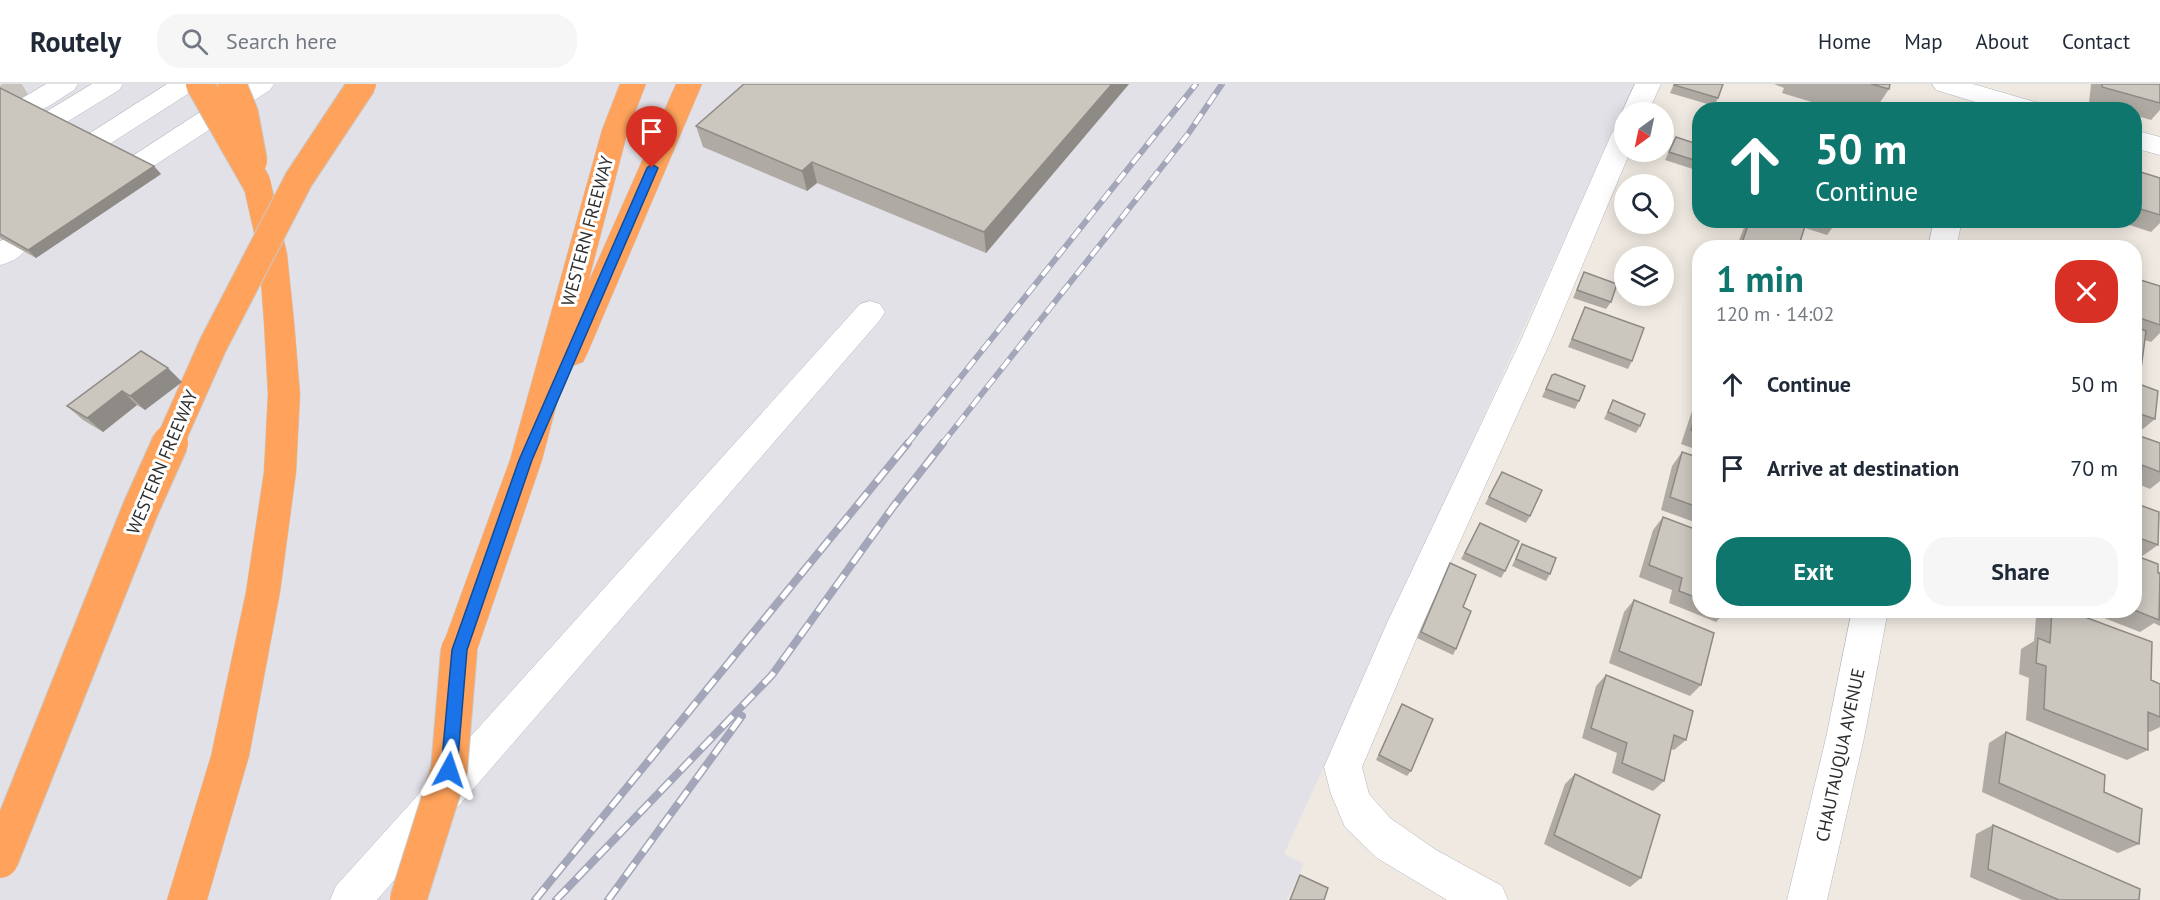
<!DOCTYPE html>
<meta charset="utf-8">
<style>
:root{--surface:#fff;--page:#f6f6f7;--text:#1f2937;--muted:#747a83;--line:#e0e1e3;--accent:#0f766e}
body{margin:0;font-family:"PT Sans",sans-serif;background:var(--page);color:var(--text);height:100vh;display:flex;flex-direction:column;font-size:22px;white-space:nowrap}
*{box-sizing:border-box;margin:0}
p{font-size:20px;color:var(--muted)}
.icon{flex:none;width:33px;height:33px;fill:none;stroke:currentColor;stroke-width:2;stroke-linecap:round;stroke-linejoin:round}
.map{position:relative;flex:1;overflow:hidden}
.drawer{position:absolute;left:1692px;top:156px;width:450px;height:378px;display:flex;flex-direction:column;background:var(--surface);border-radius:24px;box-shadow:0 3px 15px #0003}
.drawer>*{flex:none}
.top-card{position:absolute;left:1692px;top:18px;width:450px;height:126px;border-radius:24px;box-shadow:0 3px 15px #0003;background:#0f766e;color:#fff;overflow:hidden}
.needle{width:39px;rotate:213deg}
.fabs{position:absolute;left:1614px;top:18px;display:grid;gap:12px}
.fabs a{display:grid;place-items:center;width:60px;height:60px;border-radius:50%;background:var(--surface);box-shadow:0 3px 15px #0003;font-size:30px}
.pin{position:absolute;display:grid;place-items:center;width:51px;height:51px;color:#fff;margin:-62px -26px;border-radius:50% 50% 50% 0;rotate:-45deg;box-shadow:0 0 6px #0007}
.pin .icon{rotate:45deg}
.me{position:absolute;width:66px;margin:-33px;rotate:5deg;stroke-linejoin:round;filter:drop-shadow(0 0 4px #0008)}
.turn{display:flex;align-items:center;gap:21px;height:126px;padding:0 24px;font-size:27px}
.turn .icon{width:78px;height:78px;stroke-width:2.5}
.turn b{display:block;font-size:42px;line-height:51px}
.round{display:grid;place-items:center;flex:none;width:63px;height:63px;border-radius:24px;background:var(--page)}
.headline{display:flex;align-items:center;justify-content:space-between;height:102px;padding:0 24px}
h1{font-size:36px;font-weight:700;line-height:45px;color:var(--accent)}
.primary-button{display:flex;gap:12px;margin-top:auto;padding:12px 24px}
.primary-button a{flex:1;height:69px;border-radius:24px;background:var(--accent);color:#fff;font-size:24px;font-weight:700;line-height:69px;text-align:center}
.primary-button a+a{background:var(--page);color:var(--text)}
ul{padding:0;list-style:none}
li{display:flex;align-items:center;gap:18px;height:84px;padding:0 24px}
li div{flex:1}
li b{display:block;font-size:22px}
li em{font-style:normal}
header{display:flex;align-items:center;gap:36px;box-sizing:border-box;height:84px;padding:0 30px;background:var(--surface);border-bottom:2px solid var(--line)}
header strong{font-size:28px}
nav{display:flex;gap:33px;margin-inline-start:auto;font-size:21px}
.search{width:420px;height:54px;background:var(--page);display:flex;align-items:center;gap:15px;box-sizing:border-box;padding:0 21px;border-radius:24px;color:var(--muted);font-size:22px}
.map>svg:first-child{display:block}
</style>
<header>
<strong>Routely</strong>
<div class="search"><svg class="icon" aria-label="search" viewBox="0 0 24 24"><circle cx="10" cy="10" r="6"/><path d="M15 15l6 6"/></svg>Search here</div>
<nav><a>Home</a><a>Map</a><a>About</a><a>Contact</a></nav>
</header>
<div class="map">
<svg width="2160" height="816" viewBox="0 0 2160 816">
<rect width="100%" height="100%" fill="#efe9e1"/>
<polygon fill="#e3e1e8" points="0,0 1635,0 1284,770 1304,780 1287,816 0,816"/>
<g fill="none" stroke-linecap="round" stroke-linejoin="round">
<polyline stroke="#c8c4bd" stroke-width="28" stroke-dasharray="28 14" stroke-linecap="butt" points="0,18 30,0"/>
<g stroke="#b4b7c1" stroke-width="1">
<g id="minor">
<path d="M46,0H78L74,6C57,16 39,33 19,28L15,22L19,16Z"/>
<polygon points="92,0 123,0 119,6 62,41 53,43 44,41 40,35 44,29"/>
<polygon points="167,0 198,0 194,6 105,63 96,66 87,63 83,57 87,51"/>
<polygon points="243,0 274,0 270,6 149,85 140,88 131,85 127,79 131,73"/>
<polygon points="1635,0 1661,0 1648,28 1624,28 1624,32 1622,28"/>
<polygon points="1932,0 1973,0 2042,20 2046,26 2002,26 1936,6"/>
<polygon points="1624,42 1624,68 1630,68 1551,256 1423,539 1362,683 1369,710 1390,734 1436,766 1502,802 1508,816 1447,816 1377,774 1345,743 1331,710 1324,683 1387,539 1521,256 1611,51 1615,45"/>
<polygon points="2134,46 2160,53 2160,71 2134,64"/>
<polygon points="1934,136 1962,136 1956,164 1928,164"/>
<path d="M14,152L24,155L28,162C22,173 12,178 0,181V157Z"/>
<polygon points="870,217 880,220 885,228 880,236 377,816 330,816 336,802 860,220"/>
<polygon points="1852,526 1888,526 1864,654 1827,816 1787,816 1826,654"/>
</g>
</g>
<g stroke="#c9c9c9" stroke-width="1">
<g id="highway">
<polygon points="620,0 646,0 628,46 588,199 676,0 702,0 587,270 583,278 572,282 567,280 542,376 477,566 472,578 459,582 446,578 441,566 510,376 602,46"/>
<polygon points="257,91 267,93 271,100 287,170 294,238 300,310 296,388 280,508 249,672 207,816 167,816 211,672 246,508 264,388 268,310 264,238 259,170 243,100 247,93"/>
</g>
</g>
<use href="#minor" fill="#fff" fill-rule="evenodd"/>
<use href="#highway" fill="#ffa35c" fill-rule="evenodd"/>
<g stroke="#a3a6b8" stroke-width="6">
<g id="rail-far1">
<polyline points="907,360 1196,0"/>
<polyline points="942,360 1188,50 1222,0"/>
</g>
</g>
<g stroke="#a3a6b8" stroke-width="8">
<g id="rail">
<polyline points="535,816 908,359"/>
<polyline points="556,816 772,591 893,423 943,359"/>
<polyline points="608,816 742,632"/>
</g>
</g>
<use href="#rail-far1" stroke="#fff" stroke-width="4" stroke-dasharray="12" stroke-linecap="butt"/>
<use href="#rail" stroke="#fff" stroke-width="5" stroke-dasharray="15" stroke-linecap="butt"/>
<g stroke="#c9c9c9" stroke-width="30" stroke-linecap="butt">
<g id="highway-bridge-far1">
<polyline points="200,0 257,100"/>
<polyline points="232,0 244,29 253,77"/>
<polyline points="169,360 213,261 299,95 362,0"/>
</g>
</g>
<g stroke="#c9c9c9" stroke-width="38" stroke-linecap="butt">
<g id="highway-bridge">
<polyline points="0,776 140,426 170,359"/>
<polyline points="408,816 449,686 459,566"/>
</g>
</g>
<use href="#highway-bridge-far1" stroke="#ffa35c" stroke-width="28"/>
<use href="#highway-bridge" stroke="#ffa35c" stroke-width="36"/>
</g>
<g fill="#afaba4">
<polygon points="1129,0 986,169 817,99 807,107 703,63 696,42"/>
<polygon points="1674,0 1723,0 1718,14 1714,22 1670,9"/>
<polygon points="1774,0 1890,0 1889,5 1875,26 1838,26 1782,9 1784,4"/>
<polygon points="2091,0 2160,0 2160,26 2151,36 2134,31 2134,26 2113,26 2089,19"/>
<polygon points="0,4 161,90 36,174 0,154"/>
<polygon points="1676,53 1700,61 1700,79 1696,86 1665,76"/>
<polygon points="2134,86 2160,94 2160,139 2151,148 2114,136 2134,136"/>
<polygon points="1747,136 1838,136 1827,151 1805,144 1798,164 1736,164"/>
<polygon points="1584,188 1611,218 1606,225 1573,214"/>
<polygon points="2134,194 2160,202 2160,249 2151,258 2145,256 2139,300 2155,335 2138,349 2134,348"/>
<polygon points="1585,223 1632,277 1628,285 1568,263"/>
<polygon points="141,267 182,298 145,326 137,321 103,348 83,336 67,322"/>
<polygon points="1552,291 1579,317 1575,325 1542,313"/>
<polygon points="1700,313 1700,367 1681,360 1694,321"/>
<polygon points="1613,316 1640,342 1636,349 1604,335"/>
<polygon points="2134,350 2160,359 2160,397 2150,405 2138,400 2134,403"/>
<polygon points="1682,368 1700,374 1700,440 1661,426 1672,382"/>
<polygon points="1502,388 1530,432 1526,439 1485,420"/>
<polygon points="2134,419 2158,461 2141,473 2160,489 2160,542 2154,539 2140,548 2099,532 2099,526 2134,526"/>
<polygon points="1663,433 1700,447 1700,526 1727,526 1716,538 1669,519 1672,506 1639,493 1653,446"/>
<polygon points="1480,439 1505,487 1501,494 1461,475"/>
<polygon points="1522,460 1550,490 1546,497 1512,482"/>
<polygon points="1450,479 1463,523 1456,565 1453,571 1417,554"/>
<polygon points="1634,516 1701,601 1690,612 1609,579 1624,528"/>
<polygon points="2046,526 2066,526 2151,596 2160,600 2160,643 2150,648 2148,647 2148,666 2127,676 2026,636 2029,594 2019,590 2021,565 2034,557 2036,534"/>
<polygon points="1606,591 1686,656 1674,666 1671,665 1664,697 1653,707 1612,689 1617,669 1582,654 1596,602"/>
<polygon points="1402,620 1411,687 1407,692 1376,676"/>
<polygon points="2006,648 2104,708 2139,760 2118,769 1982,708 1989,659"/>
<polygon points="1575,690 1641,794 1630,803 1544,760 1565,700"/>
<polygon points="1993,741 2139,816 2022,816 1970,793 1976,750"/>
</g>
<g fill="#8e8b86">
<polygon points="1112,0 1129,0 986,169 984,148"/>
<polygon points="812,78 817,99 807,107 802,87"/>
<polygon points="154,82 161,90 36,174 28,166"/>
<polygon points="168,284 182,298 145,326 130,312"/>
<polygon points="122,307 137,321 103,348 87,334"/>
</g>
<g fill="#cbc7bf" stroke="#8e8b86" stroke-width="1.5">
<polygon points="744,0 1112,0 984,148 812,78 802,87 696,42"/>
<polygon points="1675,0 1723,0 1718,14 1674,1"/>
<polygon points="1871,0 1890,0 1889,5"/>
<polygon points="2102,0 2160,0 2160,19 2102,3"/>
<polygon points="0,4 154,82 28,166 0,150"/>
<polygon points="1676,53 1700,61 1700,78 1669,68"/>
<polygon points="2134,86 2160,94 2160,131 2134,123"/>
<polygon points="1750,136 1789,136 1805,142 1798,164 1740,164"/>
<polygon points="1584,188 1617,200 1611,218 1577,206"/>
<polygon points="2134,194 2160,202 2160,241 2134,232"/>
<polygon points="1585,223 1644,244 1632,277 1572,255"/>
<polygon points="2134,242 2146,247 2139,300 2158,307 2155,335 2134,328"/>
<polygon points="141,267 168,284 130,312 122,307 87,334 67,322"/>
<polygon points="1555,290 1585,302 1579,317 1546,305 1552,291"/>
<polygon points="1613,316 1645,330 1640,342 1608,328"/>
<polygon points="1700,320 1700,350 1691,346"/>
<polygon points="2134,350 2160,359 2160,388 2142,381 2140,399 2134,397"/>
<polygon points="1682,368 1700,374 1700,424 1670,413"/>
<polygon points="1502,388 1542,406 1530,432 1489,413"/>
<polygon points="2134,419 2159,428 2158,461 2134,452"/>
<polygon points="1663,433 1700,447 1700,515 1679,507 1682,494 1649,481"/>
<polygon points="1480,439 1519,457 1505,487 1465,469"/>
<polygon points="1522,460 1556,474 1550,490 1516,475"/>
<polygon points="2134,471 2158,480 2158,489 2160,489 2159,536 2134,526"/>
<polygon points="1450,479 1476,491 1463,523 1471,527 1456,565 1421,548"/>
<polygon points="1634,516 1714,549 1701,601 1619,567"/>
<polygon points="2052,526 2066,526 2152,558 2151,596 2160,600 2160,633 2148,628 2148,666 2044,625 2046,582 2036,579 2038,554 2050,559"/>
<polygon points="1606,591 1693,627 1686,656 1674,651 1664,697 1622,679 1627,659 1591,644"/>
<polygon points="1402,620 1433,635 1411,687 1379,671"/>
<polygon points="2006,648 2105,691 2104,708 2142,725 2139,760 1999,699"/>
<polygon points="1575,690 1660,731 1641,794 1554,751"/>
<polygon points="1993,741 2140,805 2139,816 2059,816 1988,785"/>
<polygon points="1300,791 1328,804 1324,816 1290,816"/>
</g>
<polygon fill="#1a73e8" stroke="#114b97" stroke-width="1.5" points="652,80 658,84 532,376 467,566 457,686 455,691 449,694 444,691 441,686 452,566 519,376 647,84"/>
<g text-anchor="middle" dominant-baseline="central" stroke-width="6" stroke-linejoin="round" paint-order="stroke">
<g font-size="18" fill="#2e2e2e" stroke="#fff">
<text transform="translate(587 147) rotate(-75)">WESTERN FREEWAY</text>
<text transform="translate(162 378) rotate(-67)">WESTERN FREEWAY</text>
<text transform="translate(1840 671) rotate(-78)">CHAUTAUQUA AVENUE</text>
</g>
</g>
</svg>
<div class="fabs">
<a><svg class="needle" viewBox="-14 -14 28 28"><path d="M0-13l5 13h-10z" fill="#e53935"/><path d="M0 13l5-13h-10z" fill="#747a83"/></svg></a>
<a><svg class="icon" aria-label="search" viewBox="0 0 24 24"><circle cx="10" cy="10" r="6"/><path d="M15 15l6 6"/></svg></a>
<a><svg class="icon" aria-label="layers" viewBox="0 0 24 24"><path d="M12 4l9 5-9 5-9-5zM3 14l9 5 9-5"/></svg></a>
</div>
<div class="pin" style="left:652px;top:84px;background:#d93025"><svg class="icon" aria-label="arrive" viewBox="0 0 24 24"><path d="M6 21V4h12l-3 4 3 4H6"/></svg></div>
<svg class="me" style="left:449px;top:686px" viewBox="-20 -20 40 40"><path d="M0-17L14 15 0 8-14 15z" fill="#1a73e8" stroke="#fff" stroke-width="4"/></svg>
<div class="top-card">
<div class="turn"><svg class="icon" aria-label="ahead" viewBox="0 0 24 24"><path d="M12 20V5M6 11l6-6 6 6"/></svg><div><b>50 m</b>Continue</div></div>
</div>
<section class="drawer">
<div class="headline"><div><h1>1 min</h1><p>120 m · 14:02</p></div><a class="round" style="background:#d93025;color:#fff"><svg class="icon" aria-label="close" viewBox="0 0 24 24"><path d="M6 6l12 12M18 6L6 18"/></svg></a></div>
<ul>
<li><svg class="icon" aria-label="ahead" viewBox="0 0 24 24"><path d="M12 20V5M6 11l6-6 6 6"/></svg><div><b>Continue</b></div><em>50 m</em></li>
<li><svg class="icon" aria-label="arrive" viewBox="0 0 24 24"><path d="M6 21V4h12l-3 4 3 4H6"/></svg><div><b>Arrive at destination</b></div><em>70 m</em></li>
</ul>
<div class="primary-button"><a>Exit</a><a>Share</a></div>
</section>
</div>
